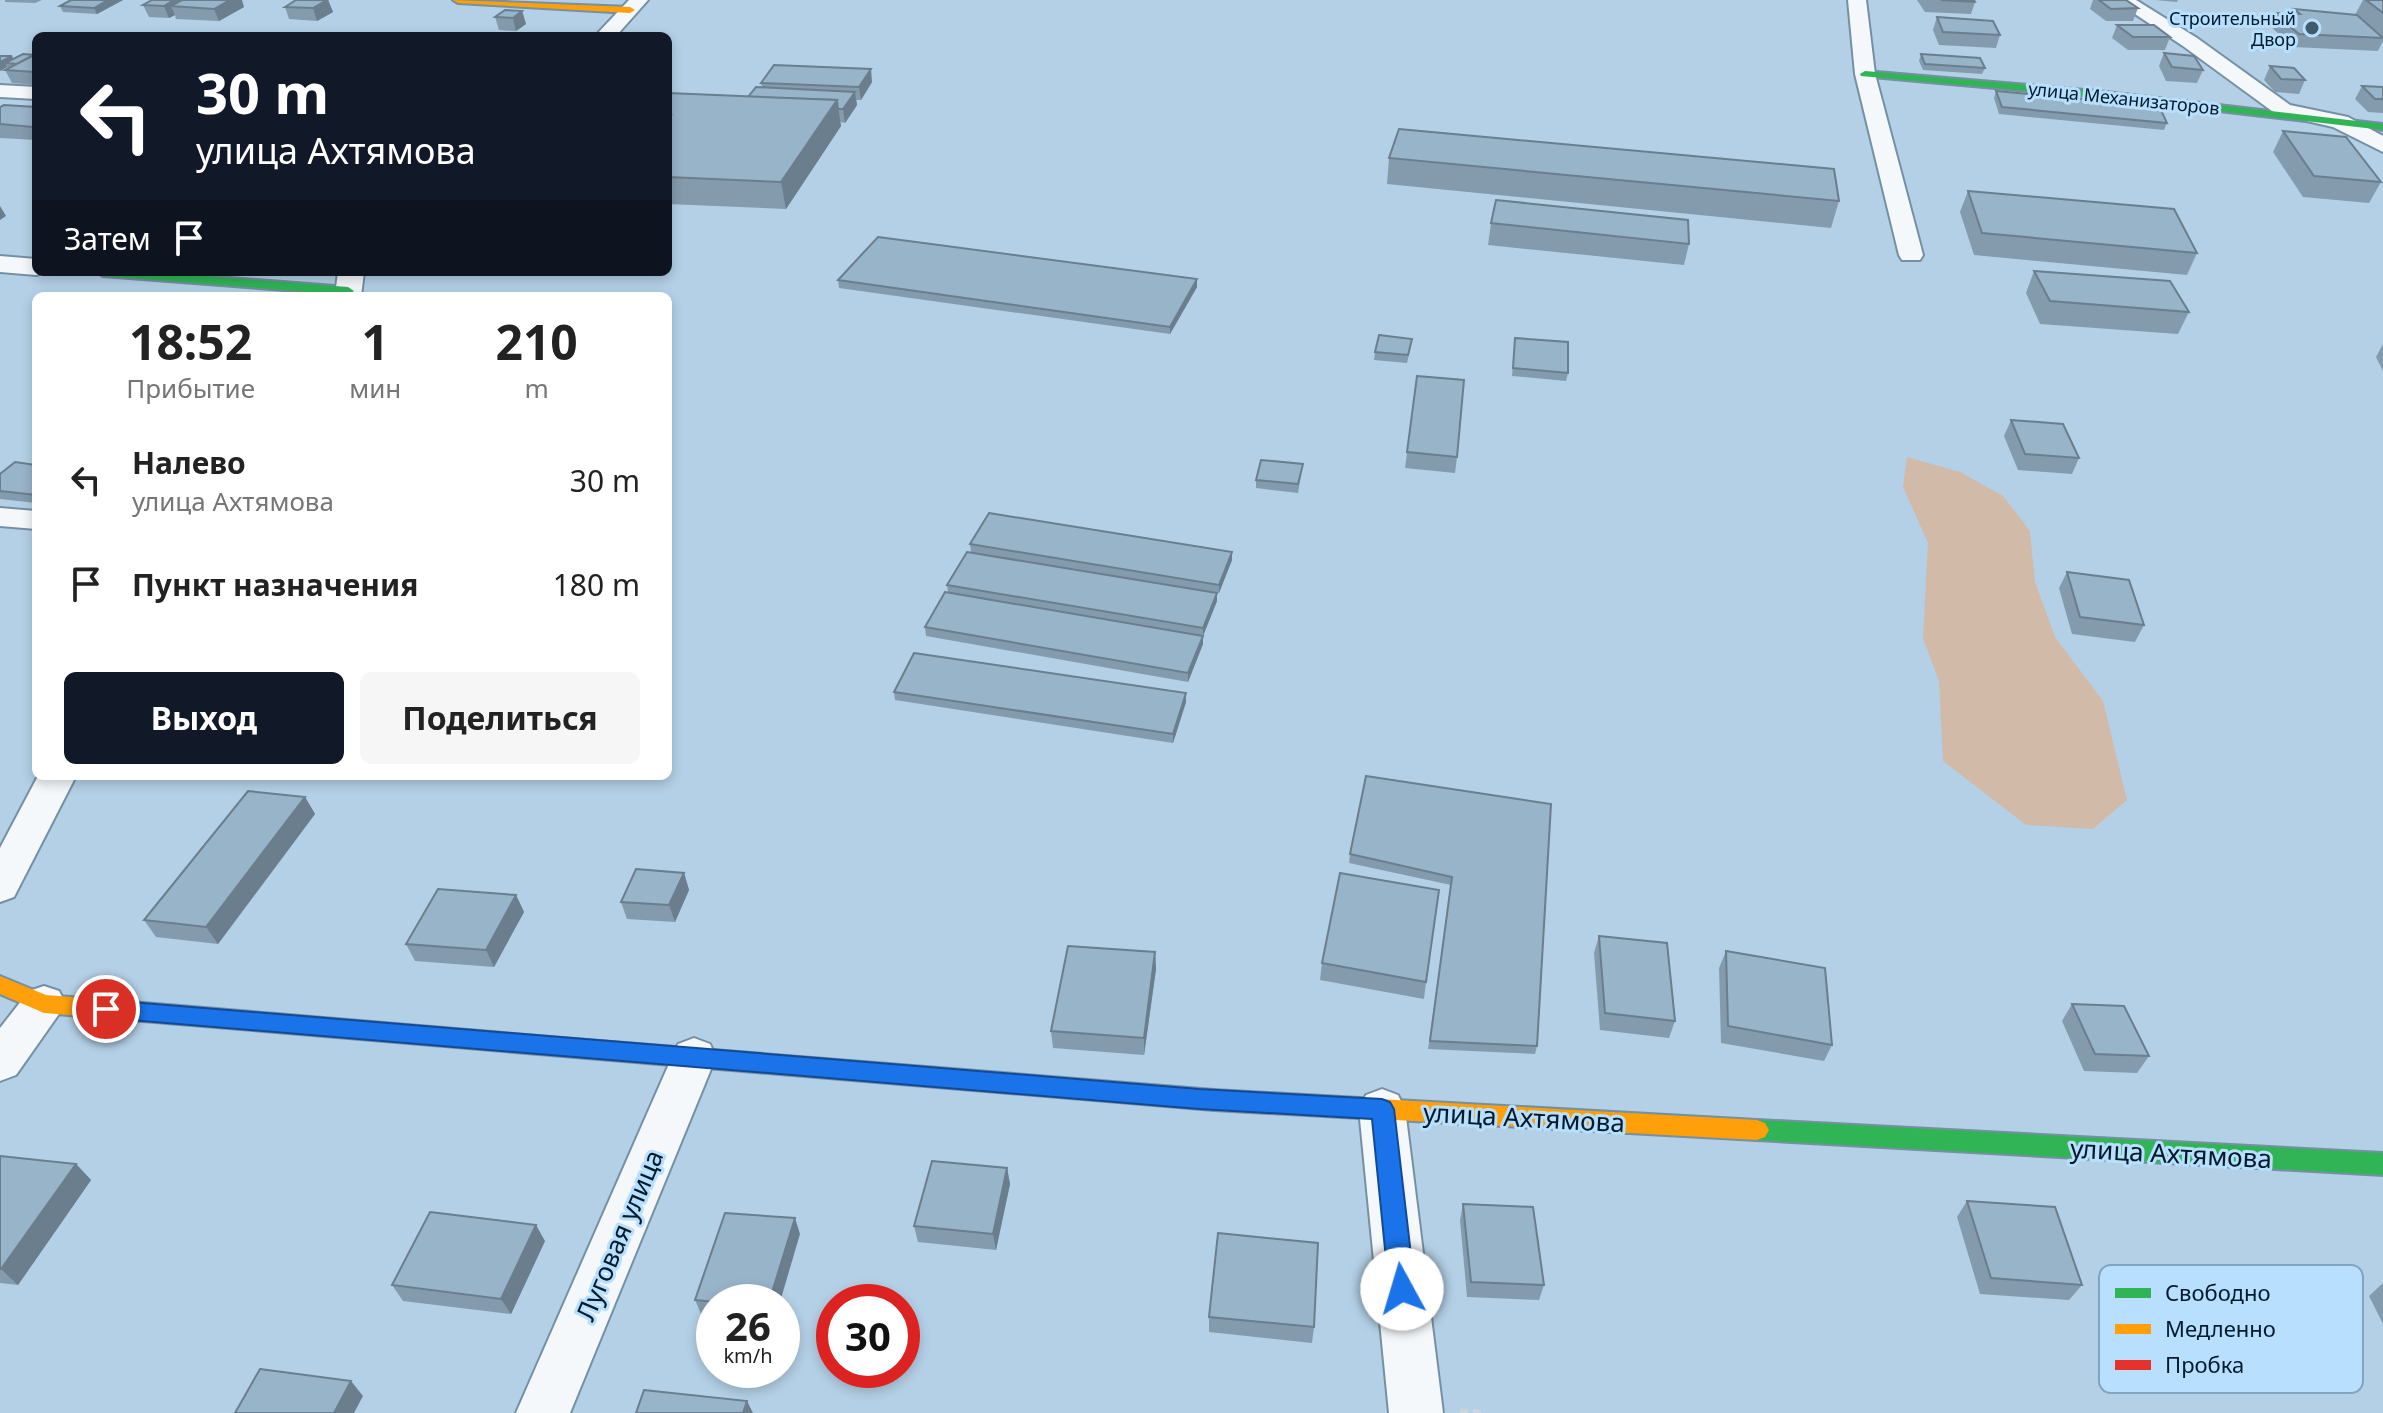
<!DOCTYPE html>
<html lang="ru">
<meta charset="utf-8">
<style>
:root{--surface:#fff;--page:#f6f6f6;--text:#222;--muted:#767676;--accent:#111827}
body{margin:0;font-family:"Noto Sans",sans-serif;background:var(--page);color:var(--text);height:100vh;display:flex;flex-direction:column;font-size:30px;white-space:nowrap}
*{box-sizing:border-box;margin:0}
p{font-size:26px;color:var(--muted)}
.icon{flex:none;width:44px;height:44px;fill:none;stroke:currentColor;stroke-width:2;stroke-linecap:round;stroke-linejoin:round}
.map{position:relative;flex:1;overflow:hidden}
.drawer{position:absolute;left:32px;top:292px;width:640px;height:488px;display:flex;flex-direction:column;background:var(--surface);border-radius:12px;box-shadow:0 4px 12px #0003}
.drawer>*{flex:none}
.guide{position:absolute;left:32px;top:32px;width:640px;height:244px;border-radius:12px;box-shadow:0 4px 12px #0003;background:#111827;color:#fff;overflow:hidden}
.speed{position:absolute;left:696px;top:1284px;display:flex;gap:16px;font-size:40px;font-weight:700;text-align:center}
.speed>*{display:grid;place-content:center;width:104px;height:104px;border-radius:50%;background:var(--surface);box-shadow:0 4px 12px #0003;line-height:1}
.speed small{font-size:20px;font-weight:400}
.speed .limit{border:12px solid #d22;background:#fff;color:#111}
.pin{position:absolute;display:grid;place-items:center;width:68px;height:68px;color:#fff;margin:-34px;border:4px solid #fff;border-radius:50%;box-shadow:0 2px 8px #0007}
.me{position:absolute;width:88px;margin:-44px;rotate:354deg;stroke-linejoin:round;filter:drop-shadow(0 0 6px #0008)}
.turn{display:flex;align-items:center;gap:28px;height:168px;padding:0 32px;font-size:36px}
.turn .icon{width:104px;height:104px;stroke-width:2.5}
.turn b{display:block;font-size:56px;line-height:68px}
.then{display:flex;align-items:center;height:76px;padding:0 32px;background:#0003;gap:16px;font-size:30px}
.eta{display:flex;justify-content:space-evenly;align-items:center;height:136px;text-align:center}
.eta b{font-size:48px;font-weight:700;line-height:56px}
.button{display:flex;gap:16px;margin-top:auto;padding:16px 32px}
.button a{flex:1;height:92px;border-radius:12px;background:var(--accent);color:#fff;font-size:32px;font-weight:700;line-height:92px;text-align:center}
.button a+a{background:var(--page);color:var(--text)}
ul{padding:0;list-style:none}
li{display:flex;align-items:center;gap:24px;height:104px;padding:0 32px}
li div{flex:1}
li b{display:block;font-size:30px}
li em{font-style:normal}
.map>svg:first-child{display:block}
</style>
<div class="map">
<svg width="2383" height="1413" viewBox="0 0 2383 1413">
<rect width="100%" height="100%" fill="#b4d0e6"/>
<polygon fill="#d1baa7" points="1907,457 1960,472 2003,496 2030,531 2035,582 2055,637 2103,701 2127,800 2093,829 2026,825 1943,761 1939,681 1923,638 1928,543 1903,487"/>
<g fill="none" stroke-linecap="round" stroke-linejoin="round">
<g stroke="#7590a2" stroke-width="4">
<g id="street">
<polygon points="629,0 648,0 616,36 595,36"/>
<polygon points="1848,0 1866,0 1875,74 1923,255 1920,260 1902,260 1899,255 1855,74"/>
<polygon points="2114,0 2136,0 2197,38 2290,105 2348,117 2383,136 2383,152 2333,127 2276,114 2183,46"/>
<polygon points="0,85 36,87 36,99 0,97"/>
<polygon points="0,256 36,259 36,272 45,272 36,275 0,272"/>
<polygon points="338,272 364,272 361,296 335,296"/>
<polygon points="0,508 36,511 36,529 0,526"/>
<polygon points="38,776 76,776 14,897 0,902 0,848"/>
<polygon points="44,986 59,991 66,1004 16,1075 0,1081 0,1028 29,991"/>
<polygon points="694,1038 710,1044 716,1057 570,1413 516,1413 672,1057 678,1044"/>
<polygon points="1382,1089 1398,1095 1405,1109 1443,1413 1389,1413 1359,1109 1366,1095"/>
</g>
</g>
<g stroke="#7590a2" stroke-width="4">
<g id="fast">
<polygon points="1865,71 2097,91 2383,124 2383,130 2097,97 1861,76 1860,74"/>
<polygon points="97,272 152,272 348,287 354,291 348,295 103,276"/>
<polygon points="587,1040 1214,1090 1222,1093 1225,1100 1222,1107 1214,1110 587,1058 579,1056 576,1049 579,1042"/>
<polygon points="1757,1120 2383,1153 2383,1175 1757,1140 1749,1137 1745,1130 1749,1123"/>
</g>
</g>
<g stroke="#7590a2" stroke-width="4">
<g id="slow">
<polygon points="453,0 630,7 635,10 630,13 458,3"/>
<polygon points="0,976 46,995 276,1014 284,1017 287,1023 284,1029 276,1032 44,1013 0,994"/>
<polygon points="1214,1090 1757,1120 1765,1123 1769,1130 1765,1137 1757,1140 1214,1110 1206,1107 1203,1100 1206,1093"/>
</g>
</g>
<g stroke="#7590a2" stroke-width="4">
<polygon id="jam" points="276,1014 587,1040 595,1042 598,1049 595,1056 587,1058 276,1032 268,1029 265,1023 268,1017"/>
</g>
<polyline stroke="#cbd5dd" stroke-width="7" stroke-dasharray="8 5" stroke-linecap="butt" points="1460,1412 1483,1413"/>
<use href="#street" fill="#f4f8fb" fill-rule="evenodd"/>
<use href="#fast" fill="#30b455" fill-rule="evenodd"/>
<use href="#slow" fill="#ff9f0a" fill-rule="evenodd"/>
<use href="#jam" fill="#e5322d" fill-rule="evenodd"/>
</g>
<g fill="#839bad">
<polygon points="5,0 42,0 35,3 5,2"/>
<polygon points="71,0 123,0 97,14 63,12 60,6"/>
<polygon points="296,0 328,0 333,12 317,21 289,19 285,7"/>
<polygon points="1917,0 1974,0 1975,2 1971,14 1925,12"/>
<polygon points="2093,0 2126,0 2138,8 2133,21 2106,21 2090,9"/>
<polygon points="2155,0 2178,0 2177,2"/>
<polygon points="2363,0 2383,0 2383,41 2378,51 2293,47 2269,25 2274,13 2292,13 2294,9 2355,15"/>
<polygon points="143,5 244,7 219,21 176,19 175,15 169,18 149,17"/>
<polygon points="522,11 526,24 516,31 499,30 495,17"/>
<polygon points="1937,17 2000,35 1996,48 1939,45 1933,30"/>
<polygon points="2117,25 2170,37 2165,50 2128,50 2112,38"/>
<polygon points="2164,53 2203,70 2197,83 2166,81 2159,66"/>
<polygon points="36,54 36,85 12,83 5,70 8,69 7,67 0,71 0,56 12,56 13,59"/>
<polygon points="1921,54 1985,68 1982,74 1923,70 1919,61"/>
<polygon points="2270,66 2305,80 2299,94 2275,92 2264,80"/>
<polygon points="872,82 861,100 856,100 857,105 845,123 840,122 841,126 786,209 668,204 668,93 748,97 762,88 761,83"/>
<polygon points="2362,86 2383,87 2383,113 2368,112 2355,99"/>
<polygon points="1996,91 2167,123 2164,130 1999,114 1994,98"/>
<polygon points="0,107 36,107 36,140 0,138"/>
<polygon points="2283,131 2381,182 2369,203 2303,197 2273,152"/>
<polygon points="1389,158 1839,201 1831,228 1387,184"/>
<polygon points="1968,191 2197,253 2187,275 1974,255 1960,212"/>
<polygon points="1491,223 1689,244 1684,265 1488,245"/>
<polygon points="2034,271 2189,312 2178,334 2040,324 2026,293"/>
<polygon points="838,280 1197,287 1170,334 839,288"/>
<polygon points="1515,338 1568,373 1566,381 1512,376"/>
<polygon points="2383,344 2383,371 2376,357"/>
<polygon points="1411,346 1407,363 1374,360 1375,352"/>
<polygon points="1417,376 1457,457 1455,473 1405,468"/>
<polygon points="2011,420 2079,458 2072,474 2018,470 2004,436"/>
<polygon points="1303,464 1298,493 1256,488 1256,480"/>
<polygon points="36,465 36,503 0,499 0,474"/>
<polygon points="970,544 1232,552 1232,560 1219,593 1217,593 1217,601 1203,636 1203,644 1188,682 926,636 925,627 948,593 947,585 971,552"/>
<polygon points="2067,572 2144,625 2135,642 2072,634 2059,588"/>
<polygon points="894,692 1186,693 1186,702 1173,743 895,700"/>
<polygon points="305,797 315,814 218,944 156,937 144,920"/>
<polygon points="1551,804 1537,1046 1535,1054 1428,1049 1451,885 1349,863 1350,854"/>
<polygon points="684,873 689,890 675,922 627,919 621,902"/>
<polygon points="516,895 524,912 494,967 415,961 406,944"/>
<polygon points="1599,936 1675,1021 1669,1038 1600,1030 1594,953"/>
<polygon points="1726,951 1832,1045 1824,1061 1721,1043 1719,968"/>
<polygon points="1155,952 1156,969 1144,1055 1053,1048 1051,1031"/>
<polygon points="1322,963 1426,982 1424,999 1320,980"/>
<polygon points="2072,1004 2149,1056 2137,1073 2084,1071 2062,1021"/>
<polygon points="0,1156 76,1164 91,1180 18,1285 0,1283"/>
<polygon points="1007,1168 1010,1184 996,1250 918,1242 914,1226"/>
<polygon points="1967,1201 2082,1285 2069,1300 1980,1294 1957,1217"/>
<polygon points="1463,1204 1544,1285 1539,1300 1467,1297 1460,1220"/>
<polygon points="800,1234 714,1302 714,1317 702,1316 695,1300"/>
<polygon points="545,1241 511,1314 403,1301 392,1285"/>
<polygon points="2383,1283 2383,1324 2369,1296"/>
<polygon points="1209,1317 1314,1327 1312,1343 1209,1332"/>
</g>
<g fill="#6a7e8d">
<polygon points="108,0 123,0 97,14 94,8"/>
<polygon points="174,0 186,0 171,6 175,15 169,18 164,6"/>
<polygon points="230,0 242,0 244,7 219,21 214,9"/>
<polygon points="327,0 328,0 333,12 317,21 313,8"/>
<polygon points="522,11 526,24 516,31 513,18"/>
<polygon points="12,56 15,63 5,63 7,67 0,71 0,62"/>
<polygon points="871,69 872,82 861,100 859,87"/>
<polygon points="855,92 857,105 845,123 843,109"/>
<polygon points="837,100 841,126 786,209 781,182"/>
<polygon points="0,206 6,216 0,220"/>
<polygon points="1197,279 1197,287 1170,334 1170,327"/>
<polygon points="1232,552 1232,560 1219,593 1219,585"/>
<polygon points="1217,593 1217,601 1203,636 1203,628"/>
<polygon points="1203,636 1203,644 1188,682 1188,673"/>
<polygon points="1186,693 1186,702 1173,743 1173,734"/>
<polygon points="305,797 315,814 218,944 206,927"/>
<polygon points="684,873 689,890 675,922 669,905"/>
<polygon points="516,895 524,912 494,967 486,950"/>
<polygon points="1155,952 1156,969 1144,1055 1144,1038"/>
<polygon points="76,1164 91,1180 18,1285 1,1269"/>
<polygon points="1007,1168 1010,1184 996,1250 993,1234"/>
<polygon points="795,1218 800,1234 780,1302 769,1302"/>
<polygon points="536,1225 545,1241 511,1314 501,1299"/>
<polygon points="351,1381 363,1396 354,1413 334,1413"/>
<polygon points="747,1401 753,1413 743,1413"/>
</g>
<g fill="#98b4c9" stroke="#6a7e8d" stroke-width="2">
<polygon points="71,0 108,0 94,8 60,6"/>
<polygon points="152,0 174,0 164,6 143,5"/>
<polygon points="182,0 230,0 214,9 171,6"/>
<polygon points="296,0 327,0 313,8 285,7"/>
<polygon points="1941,0 1974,0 1975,2"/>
<polygon points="2099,0 2126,0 2138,8 2111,9"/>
<polygon points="2366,0 2383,0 2383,13"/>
<polygon points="2294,9 2357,15 2383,38 2299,34 2274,13 2300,14"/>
<polygon points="505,10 522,11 513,18 495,17"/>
<polygon points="1937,17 1993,21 2000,35 1943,32"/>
<polygon points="2117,25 2154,25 2170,37 2133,37"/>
<polygon points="2164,53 2194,56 2203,70 2172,67"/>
<polygon points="23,54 36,55 34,55 17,64 5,63"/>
<polygon points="1921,54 1980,58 1985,68 1925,64"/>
<polygon points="34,55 36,55 36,71 35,72 5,70"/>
<polygon points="0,56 12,56 0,62"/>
<polygon points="774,65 871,69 859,87 761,83"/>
<polygon points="2270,66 2294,68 2305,80 2281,79"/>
<polygon points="2362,86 2383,87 2383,99 2375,99"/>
<polygon points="756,87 855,92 843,109 838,109 837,100 748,97"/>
<polygon points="1996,91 2159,106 2167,123 2002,107"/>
<polygon points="668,93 837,100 781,182 668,177 668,119 671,115 668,115"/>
<polygon points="4,105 36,107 36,125 33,127 0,124 0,107"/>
<polygon points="1399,129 1834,169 1839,201 1389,158"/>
<polygon points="2283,131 2346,137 2381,182 2314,176"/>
<polygon points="1968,191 2174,209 2197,253 1982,233"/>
<polygon points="1496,200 1688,220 1689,244 1491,223"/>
<polygon points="878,237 1197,279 1170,327 838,280"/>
<polygon points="2034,271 2170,281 2189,312 2050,301"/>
<polygon points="1379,335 1412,339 1408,355 1375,352"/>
<polygon points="1515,338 1568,342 1568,373 1513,368"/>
<polygon points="1417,376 1464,380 1457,457 1407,452"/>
<polygon points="2011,420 2063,424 2079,458 2025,454"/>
<polygon points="1261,460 1303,464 1298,484 1256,480"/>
<polygon points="15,462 36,465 36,495 0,491 0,474"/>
<polygon points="989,513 1232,552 1219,585 970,544"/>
<polygon points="967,552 1217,593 1203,628 947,585"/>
<polygon points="2067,572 2129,580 2144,625 2080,617"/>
<polygon points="945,592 1203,636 1188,673 925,627"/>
<polygon points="914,653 1186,693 1173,734 894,692"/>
<polygon points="1366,776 1551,804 1537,1046 1430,1041 1452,877 1350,854"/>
<polygon points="248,791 305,797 206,927 144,920"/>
<polygon points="636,869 684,873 669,905 621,902"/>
<polygon points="1340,873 1439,890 1426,982 1322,963"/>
<polygon points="438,889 516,895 486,950 406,944"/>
<polygon points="1599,936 1667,943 1675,1021 1605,1013"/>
<polygon points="1068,946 1155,952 1144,1038 1051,1031"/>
<polygon points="1726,951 1825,968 1832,1045 1728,1026"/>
<polygon points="2072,1004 2124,1006 2149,1056 2095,1054"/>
<polygon points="0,1156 76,1164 1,1269 0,1269"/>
<polygon points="932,1161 1007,1168 993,1234 914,1226"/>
<polygon points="1967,1201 2055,1207 2082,1285 1991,1278"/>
<polygon points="1463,1204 1533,1207 1544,1285 1471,1282"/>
<polygon points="430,1212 536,1225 501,1299 392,1285"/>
<polygon points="725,1213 795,1218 769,1302 714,1302 695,1300"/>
<polygon points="1218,1233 1318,1243 1314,1327 1209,1317"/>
<polygon points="260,1369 351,1381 334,1413 235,1413"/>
<polygon points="644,1390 747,1401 743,1413 636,1413"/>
</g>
<polygon fill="#1a73e8" stroke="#114b97" stroke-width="2" points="106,1000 1199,1089 1382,1099 1390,1102 1394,1109 1415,1289 1411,1298 1402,1301 1393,1298 1389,1289 1372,1119 1199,1109 106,1018 98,1015 95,1009 98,1002"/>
<circle fill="#405a6e" stroke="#b8dffd" stroke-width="3" cx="2312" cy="28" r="8"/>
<g text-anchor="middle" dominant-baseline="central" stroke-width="6" stroke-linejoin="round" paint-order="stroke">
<g font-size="18" fill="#011b2d" stroke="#b8dffd" text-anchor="end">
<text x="2296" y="18">Строительный<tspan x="2296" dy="21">Двор</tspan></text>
</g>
<g font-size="18" fill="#011b2d" stroke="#b8dffd">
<text transform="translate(2124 98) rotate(6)">улица Механизаторов</text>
</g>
<g font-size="26" fill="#011b2d" stroke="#b8dffd">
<text transform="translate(1524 1117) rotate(3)">улица Ахтямова</text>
<text transform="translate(2171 1153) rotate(3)">улица Ахтямова</text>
<text transform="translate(619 1235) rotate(-67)">Луговая улица</text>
</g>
</g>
<rect x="2099" y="1265" width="264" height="128" rx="12" fill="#b8dffd" stroke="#81a4bf" stroke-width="2"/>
<rect x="2115" y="1288" width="36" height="10" fill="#30b455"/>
<rect x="2115" y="1324" width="36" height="10" fill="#ff9f0a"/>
<rect x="2115" y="1360" width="36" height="10" fill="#e5322d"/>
<g font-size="22" fill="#011b2d">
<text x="2165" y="1301">Свободно</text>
<text x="2165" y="1337">Медленно</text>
<text x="2165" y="1373">Пробка</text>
</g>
</svg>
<div class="speed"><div>26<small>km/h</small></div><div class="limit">30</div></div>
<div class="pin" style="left:106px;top:1009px;background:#d93025"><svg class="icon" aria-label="arrive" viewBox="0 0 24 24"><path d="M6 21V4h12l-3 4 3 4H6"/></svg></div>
<svg class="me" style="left:1402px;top:1289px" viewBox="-20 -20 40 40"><circle r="19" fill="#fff"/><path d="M0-13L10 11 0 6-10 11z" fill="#1a73e8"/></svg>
<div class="guide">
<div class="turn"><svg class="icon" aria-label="left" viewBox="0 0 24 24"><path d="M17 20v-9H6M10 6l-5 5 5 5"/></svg><div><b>30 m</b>улица Ахтямова</div></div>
<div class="then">Затем<svg class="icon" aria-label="arrive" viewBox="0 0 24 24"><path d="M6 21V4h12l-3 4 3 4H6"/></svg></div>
</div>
<section class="drawer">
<div class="eta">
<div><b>18:52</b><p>Прибытие</p></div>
<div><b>1</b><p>мин</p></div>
<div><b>210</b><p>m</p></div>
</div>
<ul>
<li><svg class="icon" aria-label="left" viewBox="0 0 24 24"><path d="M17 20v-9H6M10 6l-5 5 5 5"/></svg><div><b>Налево</b><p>улица Ахтямова</p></div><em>30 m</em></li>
<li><svg class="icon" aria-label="arrive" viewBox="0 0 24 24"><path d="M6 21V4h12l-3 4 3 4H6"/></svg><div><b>Пункт назначения</b></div><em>180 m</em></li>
</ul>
<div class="button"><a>Выход</a><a>Поделиться</a></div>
</section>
</div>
